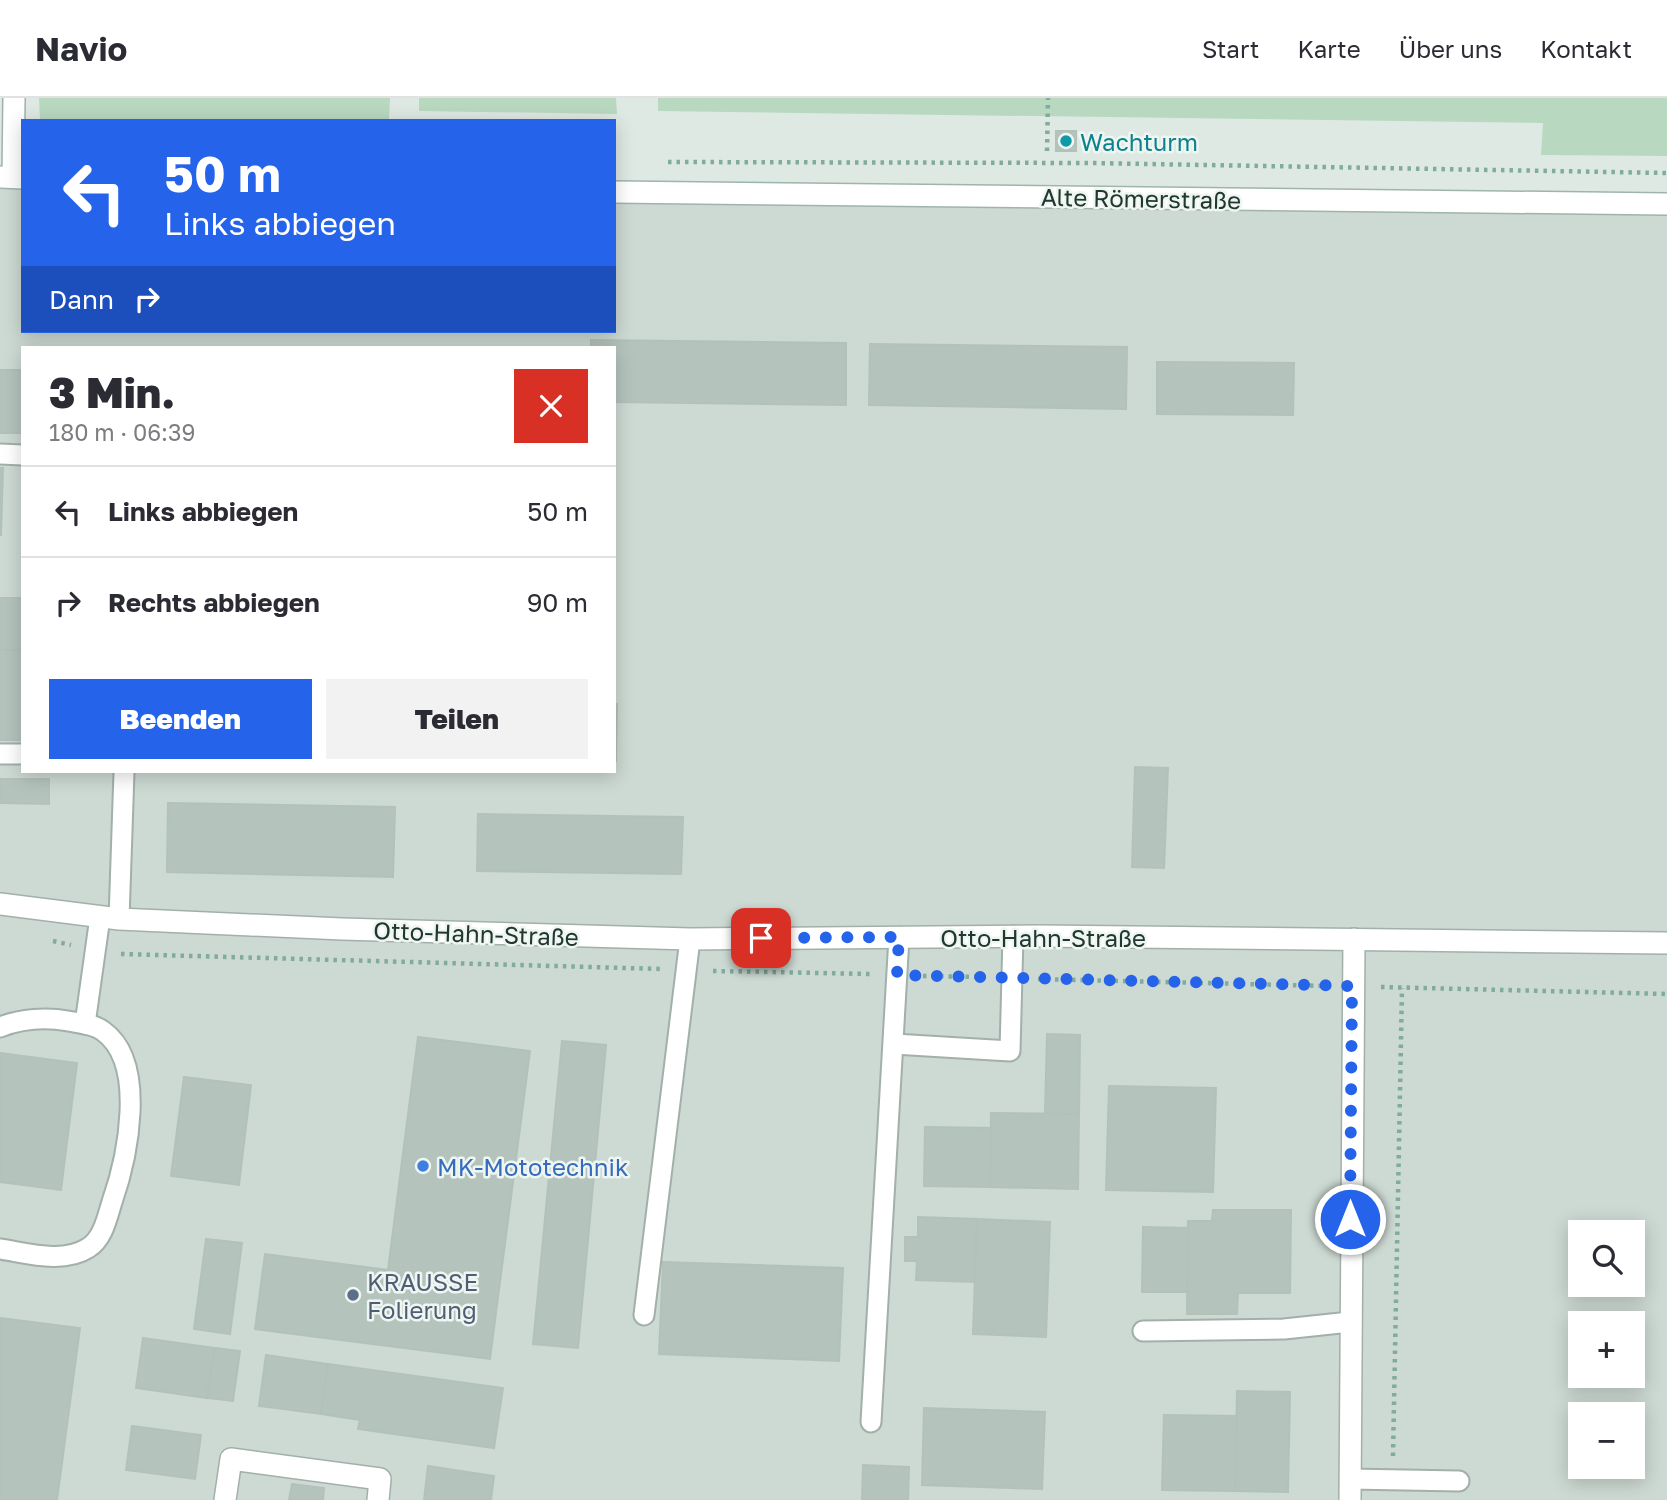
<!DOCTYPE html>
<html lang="de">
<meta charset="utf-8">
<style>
:root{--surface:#fff;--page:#f2f2f3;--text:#2b2b33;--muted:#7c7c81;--line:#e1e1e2;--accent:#2563eb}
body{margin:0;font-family:"Golos Text",sans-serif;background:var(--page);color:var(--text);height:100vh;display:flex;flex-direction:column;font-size:26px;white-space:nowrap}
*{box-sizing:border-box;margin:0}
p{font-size:23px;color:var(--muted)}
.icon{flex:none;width:38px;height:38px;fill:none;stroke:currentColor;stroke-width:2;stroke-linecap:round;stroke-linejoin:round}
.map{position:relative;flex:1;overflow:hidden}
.details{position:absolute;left:21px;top:248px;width:595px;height:427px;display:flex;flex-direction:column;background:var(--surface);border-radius:0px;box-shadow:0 4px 18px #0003}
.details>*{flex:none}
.guide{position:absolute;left:21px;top:21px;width:595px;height:214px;border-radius:0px;box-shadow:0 4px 18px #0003;background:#2563eb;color:#fff;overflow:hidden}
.fabs{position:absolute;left:1568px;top:1122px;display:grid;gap:14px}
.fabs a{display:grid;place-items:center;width:77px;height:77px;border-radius:0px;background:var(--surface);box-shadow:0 4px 18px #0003;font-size:35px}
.pin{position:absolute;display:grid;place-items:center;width:60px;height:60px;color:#fff;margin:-30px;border-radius:14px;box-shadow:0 4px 10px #0006}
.me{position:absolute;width:77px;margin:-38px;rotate:0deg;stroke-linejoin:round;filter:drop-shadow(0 0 5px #0008)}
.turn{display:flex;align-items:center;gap:24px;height:147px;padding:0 28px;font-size:32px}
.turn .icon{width:91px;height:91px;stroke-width:2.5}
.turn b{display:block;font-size:49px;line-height:60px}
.then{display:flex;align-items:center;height:66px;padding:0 28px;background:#0003;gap:14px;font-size:26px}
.round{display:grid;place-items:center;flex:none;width:74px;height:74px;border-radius:0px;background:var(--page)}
.summary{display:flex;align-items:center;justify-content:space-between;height:119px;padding:0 28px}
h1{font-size:42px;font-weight:800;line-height:52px}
.primary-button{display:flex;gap:14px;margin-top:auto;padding:14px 28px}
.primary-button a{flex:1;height:80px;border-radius:0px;background:var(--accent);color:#fff;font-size:28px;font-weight:800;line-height:80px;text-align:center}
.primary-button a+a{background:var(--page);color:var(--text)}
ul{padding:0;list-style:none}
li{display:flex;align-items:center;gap:21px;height:91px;padding:0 28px;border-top:2px solid var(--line)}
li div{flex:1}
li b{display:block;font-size:26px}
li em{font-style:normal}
header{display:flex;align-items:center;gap:42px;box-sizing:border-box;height:98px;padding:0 35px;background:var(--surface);border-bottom:2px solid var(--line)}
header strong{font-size:33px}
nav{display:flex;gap:38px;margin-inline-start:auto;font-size:24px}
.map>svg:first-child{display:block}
</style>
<header>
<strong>Navio</strong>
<nav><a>Start</a><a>Karte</a><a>Über uns</a><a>Kontakt</a></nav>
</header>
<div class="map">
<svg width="1667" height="1402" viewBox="0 0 1667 1402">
<rect width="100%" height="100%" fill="#dfe9e4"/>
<path fill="#cdd9d3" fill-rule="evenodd" d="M0,82L23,83V233H614V91L1667,107V1402H0ZM23,250H614V674H23ZM1580,1134H1633V1186H1580ZM1580,1225H1633V1278H1580ZM1580,1316H1633V1368H1580Z"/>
<g fill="#b8d9c0">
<polygon points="39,0 390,0 389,23 40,23"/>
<polygon points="419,0 616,0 617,16 419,13"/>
<polygon points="658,0 1667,0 1667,58 1541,57 1543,25 658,13"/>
</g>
<g fill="#b4c4bd" stroke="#b2c2bb" stroke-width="2">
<rect x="1056" y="33" width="20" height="20"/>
<polygon points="591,242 846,245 846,307 614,304 614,250 591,250"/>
<polygon points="870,246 1127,249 1126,311 869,307"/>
<polygon points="1157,264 1294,265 1293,317 1157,316"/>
<rect x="0" y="272" width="23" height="63"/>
<polygon points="0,370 3,370 1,437 0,437"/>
<rect x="0" y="500" width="23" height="52"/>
<rect x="0" y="552" width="23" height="90"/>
<polygon points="614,606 617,606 616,663 614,663"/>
<polygon points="1135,669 1168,670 1164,770 1132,769"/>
<polygon points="0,681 49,681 49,706 0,705"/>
<polygon points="168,705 395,709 393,779 167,774"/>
<polygon points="478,716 683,719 681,776 477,773"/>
<polygon points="1047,936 1080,937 1079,1016 1045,1016"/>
<polygon points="418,939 530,953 490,1261 255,1231 265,1156 388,1172"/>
<polygon points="562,943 606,947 578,1250 533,1246"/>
<polygon points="0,955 77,965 61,1092 0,1084"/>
<polygon points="184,979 251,987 239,1087 171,1078"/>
<polygon points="1109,988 1216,990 1213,1094 1106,1092"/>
<polygon points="991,1015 1079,1016 1078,1091 990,1089"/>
<polygon points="925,1029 991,1030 990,1089 924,1088"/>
<polygon points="1213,1112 1291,1112 1290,1195 1238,1195 1237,1216 1187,1216 1188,1123 1212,1123"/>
<polygon points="918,1119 977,1121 975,1184 916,1182 917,1163 905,1163 905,1139 918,1139"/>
<polygon points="977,1121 1050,1124 1046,1239 973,1236"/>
<polygon points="1143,1129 1188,1130 1187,1194 1142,1194"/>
<polygon points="206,1141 242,1145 230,1236 194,1231"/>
<polygon points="663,1164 843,1170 839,1263 659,1256"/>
<polygon points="0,1220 80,1230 57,1402 0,1402"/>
<polygon points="143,1240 215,1250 207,1300 136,1290"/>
<polygon points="215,1250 240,1253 233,1303 207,1300"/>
<polygon points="266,1257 328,1266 321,1316 259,1308"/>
<polygon points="328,1266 503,1290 494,1350 358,1331 360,1322 321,1316"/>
<polygon points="1237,1293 1290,1294 1288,1394 1235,1393"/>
<polygon points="924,1310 1045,1314 1042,1391 922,1387"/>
<polygon points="1164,1317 1237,1318 1235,1393 1162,1392"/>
<polygon points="132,1328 201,1337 195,1381 126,1372"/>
<polygon points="863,1367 909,1369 908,1402 862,1402"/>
<polygon points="428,1368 494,1378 491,1402 424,1402"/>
<polygon points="292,1386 324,1390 323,1402 289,1402"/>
</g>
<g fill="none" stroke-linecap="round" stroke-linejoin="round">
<g stroke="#a2b0ab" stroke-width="23">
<g id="service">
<polyline points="0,356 23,357"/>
<polyline points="0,656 23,656"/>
<polyline points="119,821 124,674"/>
<polyline points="85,926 100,819"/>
<path d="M0,929C21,921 46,919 68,923C79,925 94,926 103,933C148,965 127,1061 112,1104C107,1120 103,1141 88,1150C63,1166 27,1155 0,1151"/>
<polyline points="894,946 1010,953 1013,838"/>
<polyline points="644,1217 690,841"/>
<polyline points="1143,1233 1284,1231 1350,1224"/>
<polyline points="871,1324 899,839"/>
<polyline points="1350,1381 1459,1383"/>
</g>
</g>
<g stroke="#a2b0ab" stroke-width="24">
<g id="minor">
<polyline points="13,79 14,0"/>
<polyline points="0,806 119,821 342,831 690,841 1039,838 1667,845"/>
<polyline points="225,1402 231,1361 380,1381 378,1402"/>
<polyline points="1350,1402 1354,841"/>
</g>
</g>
<g stroke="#9fb4ac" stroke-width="24">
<g id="secondary">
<polyline points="0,79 23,80"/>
<polyline points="614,94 1667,106"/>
</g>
</g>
<g stroke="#81ab9c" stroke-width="4.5" stroke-dasharray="3.5 5" stroke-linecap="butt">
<polyline points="1047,53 1048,0"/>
<polyline points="668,64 1090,65 1667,75"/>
<polyline points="53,843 71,847"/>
<polyline points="121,856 662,871"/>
<polyline points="713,873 872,876"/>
<polyline points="923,878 987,879"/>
<polyline points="1038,881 1327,888"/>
<polyline points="1381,889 1667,896"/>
<polyline points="1393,1358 1402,890"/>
</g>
<use href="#service" stroke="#fff" stroke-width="19"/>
<use href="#minor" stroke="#fff" stroke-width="21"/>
<use href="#secondary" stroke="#fff" stroke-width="21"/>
</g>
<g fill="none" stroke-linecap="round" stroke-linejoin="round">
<polyline stroke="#2563eb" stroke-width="12" stroke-dasharray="0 21.6" points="761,840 899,839 897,877 1352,888 1350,1121"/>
</g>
<circle fill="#0f9aa8" stroke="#eff6f2" stroke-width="2.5" cx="1066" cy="43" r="7"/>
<circle fill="#3f7fe0" stroke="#eff6f2" stroke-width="2.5" cx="423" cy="1068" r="7"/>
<circle fill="#5c6f8a" stroke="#eff6f2" stroke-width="2.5" cx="353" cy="1197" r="7"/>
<g text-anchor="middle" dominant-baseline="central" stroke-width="5" stroke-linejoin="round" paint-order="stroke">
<g font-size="24" fill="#0d838f" stroke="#eff6f2" text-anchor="start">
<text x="1080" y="43">Wachturm</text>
</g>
<g font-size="24" fill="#213831" stroke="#eff6f2">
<text transform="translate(1141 100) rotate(1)">Alte Römerstraße</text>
<text transform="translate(476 835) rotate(2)">Otto-Hahn-Straße</text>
<text x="1043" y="839">Otto-Hahn-Straße</text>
</g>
<g font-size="24" fill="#366cbe" stroke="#eff6f2" text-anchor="start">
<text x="437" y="1068">MK-Mototechnik</text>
</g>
<g font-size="24" fill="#4e5e75" stroke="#eff6f2" text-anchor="start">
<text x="367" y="1183">KRAUSSE<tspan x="367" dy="28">Folierung</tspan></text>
</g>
</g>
</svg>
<div class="fabs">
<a><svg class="icon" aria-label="search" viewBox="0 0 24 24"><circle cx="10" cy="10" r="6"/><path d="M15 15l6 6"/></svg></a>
<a>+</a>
<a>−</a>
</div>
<div class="pin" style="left:761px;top:840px;background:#d93025"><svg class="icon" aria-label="arrive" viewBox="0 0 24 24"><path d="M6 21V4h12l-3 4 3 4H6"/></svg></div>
<svg class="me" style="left:1350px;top:1121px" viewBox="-20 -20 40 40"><circle r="17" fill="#2563eb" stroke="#fff" stroke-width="3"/><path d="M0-11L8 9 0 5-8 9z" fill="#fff"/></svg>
<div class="guide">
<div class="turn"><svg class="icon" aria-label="left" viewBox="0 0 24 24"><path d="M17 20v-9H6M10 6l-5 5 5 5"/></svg><div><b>50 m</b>Links abbiegen</div></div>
<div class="then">Dann<svg class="icon" aria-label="right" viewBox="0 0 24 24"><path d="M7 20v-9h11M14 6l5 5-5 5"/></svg></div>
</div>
<section class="details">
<div class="summary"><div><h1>3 Min.</h1><p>180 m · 06:39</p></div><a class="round" style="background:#d93025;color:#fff"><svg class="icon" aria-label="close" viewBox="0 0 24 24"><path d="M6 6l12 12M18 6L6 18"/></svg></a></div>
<ul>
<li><svg class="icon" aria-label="left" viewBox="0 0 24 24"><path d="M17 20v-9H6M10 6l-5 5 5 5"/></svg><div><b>Links abbiegen</b></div><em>50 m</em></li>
<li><svg class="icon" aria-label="right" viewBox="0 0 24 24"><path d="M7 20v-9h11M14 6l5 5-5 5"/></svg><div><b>Rechts abbiegen</b></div><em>90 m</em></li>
</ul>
<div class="primary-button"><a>Beenden</a><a>Teilen</a></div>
</section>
</div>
